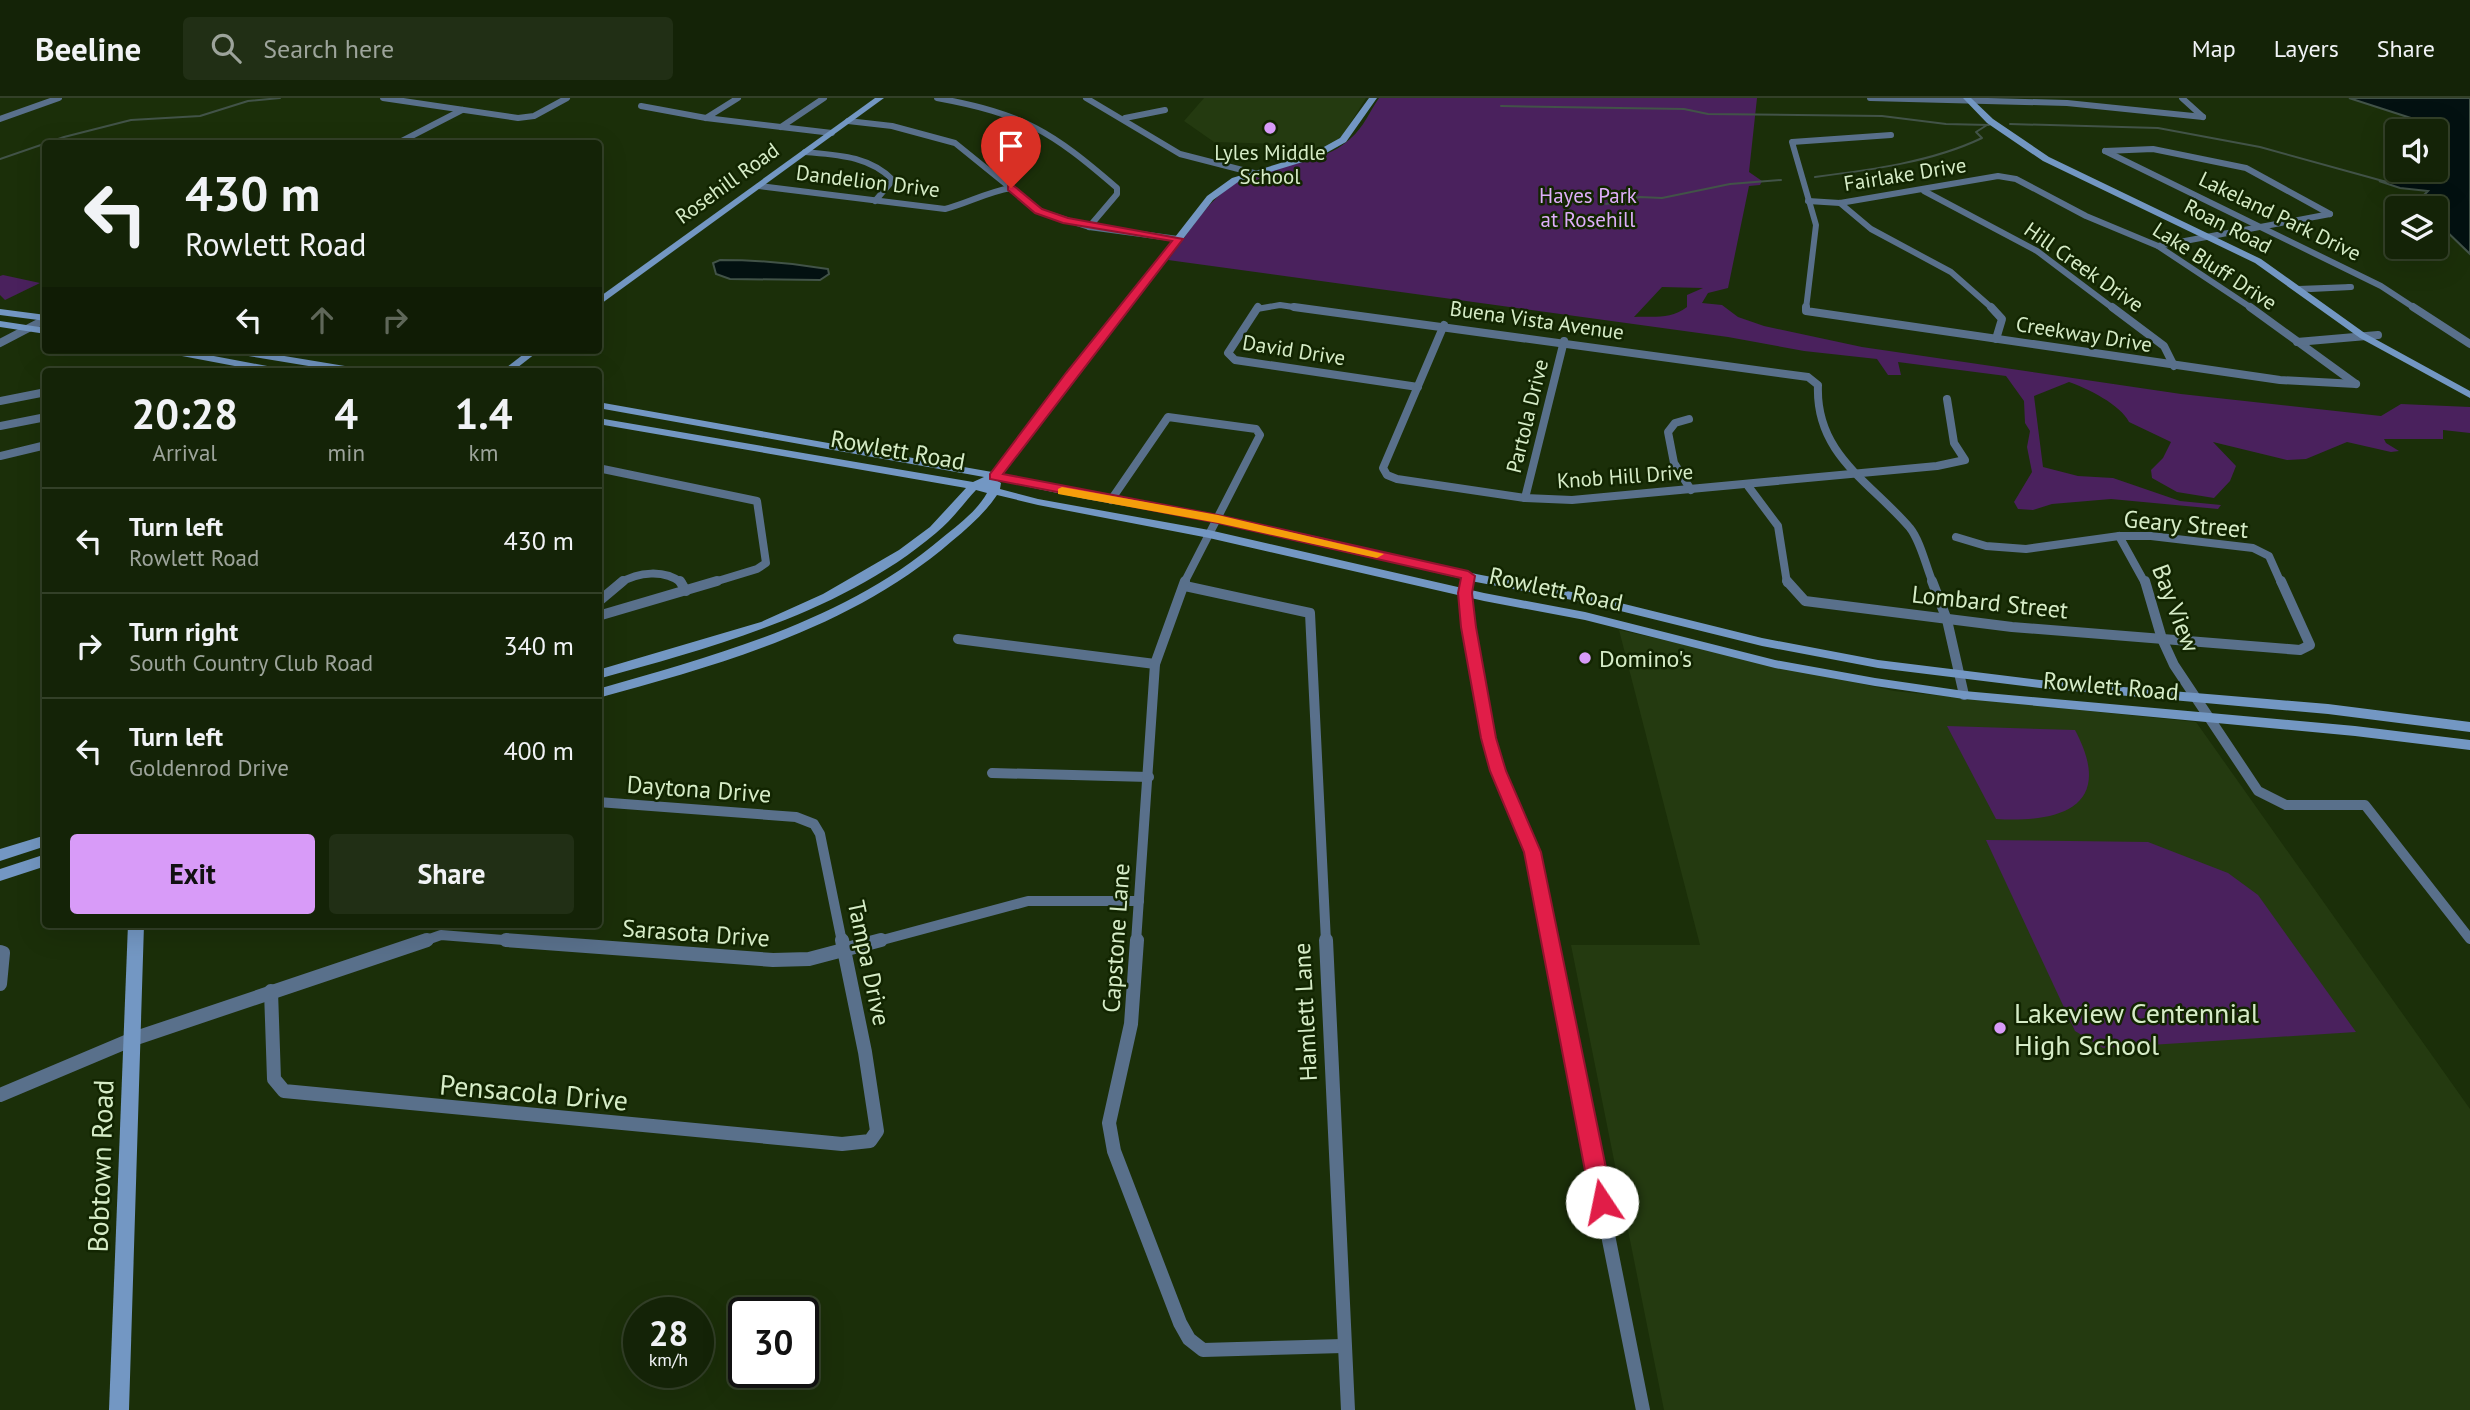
<!DOCTYPE html>
<style>
:root{--surface:#142307;--page:#212f15;--text:#f1f3f6;--muted:#9da49b;--line:#334028;--accent:#d89bf8}
body{margin:0;font-family:"PT Sans",sans-serif;background:var(--page);color:var(--text);height:100vh;display:flex;flex-direction:column;font-size:26px;white-space:nowrap}
*{box-sizing:border-box;margin:0}
p{font-size:23px;color:var(--muted)}
.icon{flex:none;width:38px;height:38px;fill:none;stroke:currentColor;stroke-width:2;stroke-linecap:round;stroke-linejoin:round}
.map{position:relative;flex:1;overflow:hidden}
.panel{position:absolute;left:42px;top:270px;width:560px;height:560px;display:flex;flex-direction:column;background:var(--surface);border-radius:7px;box-shadow:0 7px 28px #0002,0 0 0 2px var(--line)}
.panel>*{flex:none}
.hud{position:absolute;left:42px;top:42px;width:560px;height:214px;border-radius:7px;box-shadow:0 7px 28px #0002,0 0 0 2px var(--line);background:#142307;color:var(--text);overflow:hidden}
.fabs{position:absolute;left:2385px;top:21px;display:grid;gap:14px}
.fabs a{display:grid;place-items:center;width:63px;height:63px;border-radius:7px;background:var(--surface);box-shadow:0 7px 28px #0002,0 0 0 2px var(--line);font-size:35px}
.speed{position:absolute;left:623px;top:1199px;display:flex;gap:14px;font-size:35px;font-weight:700;text-align:center}
.speed>*{display:grid;place-content:center;width:91px;height:91px;border-radius:50%;background:var(--surface);box-shadow:0 7px 28px #0002,0 0 0 2px var(--line);line-height:1}
.speed small{font-size:18px;font-weight:400}
.speed .limit{border:4px solid #111;border-radius:10px;background:#fff;color:#111}
.pin{position:absolute;display:grid;place-items:center;width:60px;height:60px;color:#fff;margin:-72px -30px;border-radius:50% 50% 50% 0;rotate:-45deg;box-shadow:0 0 7px #0007}
.pin .icon{rotate:45deg}
.me{position:absolute;width:77px;margin:-38px;rotate:349deg;stroke-linejoin:round;filter:drop-shadow(0 0 5px #0008)}
.turn{display:flex;align-items:center;gap:24px;height:147px;padding:0 28px;font-size:32px}
.turn .icon{width:91px;height:91px;stroke-width:2.5}
.turn b{display:block;font-size:49px;line-height:60px}
.lanes{display:flex;align-items:center;height:66px;padding:0 28px;background:#0003;justify-content:center;gap:35px;direction:ltr}
.lanes .off{opacity:.35}
.eta{display:flex;justify-content:space-evenly;align-items:center;height:119px;text-align:center}
.eta b{font-size:42px;font-weight:800;line-height:49px}
.action{display:flex;gap:14px;margin-top:auto;padding:14px 28px}
.action a{flex:1;height:80px;border-radius:7px;background:var(--accent);color:#111;font-size:28px;font-weight:800;line-height:80px;text-align:center}
.action a+a{background:var(--page);color:var(--text)}
ul{padding:0;list-style:none}
li{display:flex;align-items:center;gap:21px;height:105px;padding:0 28px;border-top:2px solid var(--line)}
li div{flex:1}
li b{display:block;font-size:26px}
li em{font-style:normal}
header{display:flex;align-items:center;gap:42px;box-sizing:border-box;height:98px;padding:0 35px;background:var(--surface);border-bottom:2px solid var(--line)}
header strong{font-size:33px}
nav{display:flex;gap:38px;margin-inline-start:auto;font-size:24px}
.search{width:490px;height:63px;background:var(--page);display:flex;align-items:center;gap:18px;box-sizing:border-box;padding:0 24px;border-radius:7px;color:var(--muted);font-size:26px}
.map>svg:first-child{display:block}
</style>
<header>
<strong>Beeline</strong>
<div class="search"><svg class="icon" aria-label="search" viewBox="0 0 24 24"><circle cx="10" cy="10" r="6"/><path d="M15 15l6 6"/></svg>Search here</div>
<nav><a>Map</a><a>Layers</a><a>Share</a></nav>
</header>
<div class="map">
<svg width="2470" height="1312" viewBox="0 0 2470 1312">
<rect width="100%" height="100%" fill="#1b2f09"/>
<g fill="#243a10">
<polygon points="1204,0 1366,0 1343,37 1331,47 1307,57 1284,46 1214,44 1184,23"/>
<polygon points="1619,532 1894,593 2196,624 2470,1011 2470,1312 1664,1312 1571,847 1700,847"/>
</g>
<g fill="#4a215d" fill-rule="evenodd">
<path d="M1379,0H1757L1749,74L1762,83L1760,87L1749,88L1728,190L1708,195L1702,205L1722,207L1738,219L1764,228L1862,249L2181,296L2381,318L2401,306L2470,309V335L2443,332V341H2384L2386,345L2399,353L2391,354L2347,344L2306,361L2287,362L2213,344L2236,368L2230,383L2214,400L2177,394L2152,380L2151,372L2163,360L2171,344L2129,324C2121,307 2087,290 2069,284L2034,298L2043,369L2078,378L2113,380L2180,403L2221,407L2218,411L2111,401L2052,406L2033,412L2018,411L2014,404L2032,374L2027,349L2030,333L2025,325L2024,303L2006,278L1898,264L1901,277H1888L1877,261L1804,253L1728,239L1168,162C1189,135 1207,102 1236,85C1271,64 1320,70 1351,40C1363,30 1370,13 1379,0ZM1662,189L1703,190L1687,197V209C1670,222 1654,218 1634,219Z"/>
<polygon points="3,177 40,185 5,202 0,197 0,178"/>
<path d="M1947,628L2075,632C2115,707 2063,725 1996,721Z"/>
<polygon points="1986,742 2148,744 2228,775 2258,797 2356,934 2103,950 2075,933"/>
</g>
<g fill="#031111" stroke="#425348" stroke-width="2">
<polygon points="2349,0 2470,0 2470,156 2440,127 2436,110 2429,110 2422,99 2428,93 2400,90 2379,83 2424,85 2442,79 2446,59 2437,34 2417,22"/>
<path d="M720,162C757,162 792,165 828,171L829,176L820,182L730,181L716,176L713,165Z"/>
</g>
<g fill="none" stroke-linecap="round" stroke-linejoin="round">
<g stroke="#425348" stroke-width="2">
<polyline points="1501,8 1684,11 1708,16 1882,18 1946,26 1989,27"/>
<polyline points="2010,26 2158,30 2260,49 2383,83"/>
<polyline points="0,61 64,39 131,22 200,18 248,3 280,0"/>
<path d="M1815,79C1870,72 1932,64 1982,40L1976,34L1987,27"/>
<polyline points="1606,106 1640,99 1662,100 1730,86 1781,82"/>
</g>
<g stroke="#59708b" stroke-width="6">
<polyline points="383,0 518,20 534,18 567,0"/>
<path d="M937,0C1024,16 1051,33 1117,90V96L1089,129"/>
<polyline points="1086,0 1180,56 1254,75"/>
<polyline points="1870,0 2067,5 2203,19"/>
<polyline points="2182,0 2203,19"/>
<polyline points="641,8 706,20 832,35"/>
<polyline points="706,20 738,0"/>
<polyline points="1125,20 1165,12"/>
<polyline points="0,21 59,0"/>
<polyline points="848,23 892,28 955,45 1039,113 1089,129 1178,141"/>
<polyline points="781,29 824,0"/>
<polyline points="396,46 462,12"/>
<polyline points="2105,53 2381,188 2416,211"/>
<polyline points="2105,53 2153,51 2246,70 2330,116"/>
<path d="M805,54C838,57 869,58 893,82L875,103"/>
<path d="M759,88L945,111C968,105 987,94 1011,90"/>
<polyline points="1924,93 2037,153 2114,211"/>
<polyline points="1808,103 1840,105 1998,78 2016,81 2086,118 2158,148 2253,211"/>
<polyline points="1840,105 1871,131 1951,174 1993,211"/>
<polyline points="2158,148 2330,116"/>
<polyline points="2298,191 2351,189 2311,191"/>
<polyline points="1257,211 1280,207 1307,211"/>
<polyline points="1806,211 1816,127 1792,44 1891,37"/>
</g>
<g stroke="#59708b" stroke-width="8">
<polyline points="1258,209 1228,255 1235,262 1418,289"/>
<path d="M1294,209L1808,279L1818,287C1815,357 1871,384 1910,430C1921,444 1926,469 1933,485"/>
<polyline points="1806,209 1806,213 2280,282 2356,286"/>
<polyline points="1991,209 2002,221 1996,241"/>
<polyline points="2112,209 2164,248 2174,268"/>
<polyline points="2250,209 2356,286"/>
<polyline points="2413,209 2470,246"/>
<polyline points="1444,227 1383,370 1387,377 1397,381 1525,400 1572,402 1937,368 1965,362 1954,345 1947,301"/>
<polyline points="2297,244 2378,237"/>
<polyline points="0,245 46,221"/>
<polyline points="0,303 46,294"/>
<polyline points="1689,321 1675,325 1668,334 1674,365 1691,392"/>
<polyline points="0,328 46,319"/>
<polyline points="0,358 46,347"/>
<polyline points="598,370 757,403 766,465 757,471 711,485"/>
<polyline points="1748,388 1778,428 1787,485"/>
<polyline points="1525,400 1564,243"/>
<polyline points="1111,402 1168,319 1256,331 1260,337 1184,485"/>
<polyline points="2119,438 2145,485"/>
<polyline points="1956,439 1986,448 2026,451 2119,438 2151,438 2253,450 2269,458 2281,485"/>
<path d="M620,485C638,474 664,471 682,485"/>
<polyline points="1467,485 1468,478"/>
</g>
<g stroke="#59708b" stroke-width="10">
<polyline points="680,483 686,493"/>
<polyline points="1467,483 1470,543 1486,629 1501,680 1532,754 1550,844"/>
<polyline points="1787,483 1805,503 2012,529 2300,552 2310,547 2281,483"/>
<polyline points="1932,483 1947,522 1964,597"/>
<polyline points="2145,483 2162,541 2174,567 2258,693 2286,707 2365,707 2470,841"/>
<polyline points="1185,488 1310,515 1326,844"/>
<polyline points="598,504 623,483"/>
<polyline points="598,518 717,483"/>
<polyline points="958,541 1155,566"/>
<polyline points="992,675 1149,679"/>
<polyline points="598,704 796,719 814,726 820,736 842,844"/>
<polyline points="421,844 441,837 529,844"/>
<polyline points="875,844 1028,803 1139,803"/>
<polyline points="1136,844 1155,566 1185,483"/>
</g>
<g stroke="#59708b" stroke-width="14">
<polyline points="506,842 773,862 809,861 881,842"/>
<polyline points="1137,842 1131,926 1109,1025 1114,1053 1180,1225 1189,1241 1203,1252 1343,1248"/>
<polyline points="1326,842 1348,1312"/>
<polyline points="1549,842 1643,1312"/>
<polyline points="0,854 3,855 0,886"/>
<polyline points="271,893 274,981 284,993 842,1046 870,1043 877,1033 865,954 842,842"/>
<polyline points="0,997 133,941 427,842"/>
</g>
<g fill="#7397c3" fill-rule="evenodd">
<polygon points="875,0 884,0 598,208 598,200"/>
<path d="M1369,0H1377L1346,44L1319,59L1238,84L1213,102L1002,376L1086,395L1218,418L1476,476L1588,497L1762,540L1878,562L2040,582L2328,606L2470,624V634L2328,616L2040,590L1878,570L1762,548L1588,505L1476,484L1218,424L1086,401L996,382L1001,385L1000,391L1038,401L1209,432L1484,495L1585,514L1775,562L1875,580L1964,593L2355,628L2470,642V652L2355,638L1964,601L1875,588L1775,570L1585,522L1484,503L1209,440L1038,407L997,397C985,415 969,429 952,443C853,529 723,566 598,600V591C719,556 845,523 942,440C958,427 977,413 987,395L976,392C963,406 951,423 936,435C843,514 714,549 598,581V572L761,524L823,496L899,452L930,429L966,390L598,326V320L973,384L984,379L598,310V304L992,374L1207,98L1232,80L1313,55L1340,40Z"/>
<polygon points="1963,0 1971,0 1993,21 2049,59 2261,161 2366,236 2470,293 2470,300 2360,240 2255,165 2043,63 1987,25"/>
<polygon points="0,211 46,217 46,223 0,217"/>
<polygon points="0,223 46,230 46,236 0,229"/>
<polygon points="161,252 182,252 278,270 283,273 262,273 166,255"/>
<polygon points="225,252 248,252 357,270 362,273 339,273 230,255"/>
<polygon points="529,252 540,252 513,273 502,273"/>
<polygon points="46,737 46,748 0,763 0,751"/>
<polygon points="46,756 46,768 0,783 0,771"/>
<polygon points="128,826 144,826 129,1312 109,1312"/>
</g>
</g>
<polygon fill="#e11d48" stroke="#92132f" stroke-width="2" points="1008,88 1014,88 1042,111 1068,120 1183,141 1003,376 1218,417 1468,473 1475,478 1472,495 1476,529 1496,640 1506,673 1541,754 1613,1104 1610,1111 1602,1114 1595,1111 1591,1104 1524,754 1490,673 1481,640 1461,529 1458,495 1461,480 1218,425 990,381 990,376 1066,275 1172,143 1063,125 1035,115 1008,92"/>
<polygon fill="#f59e0b" points="1062,389 1218,417 1384,456 1377,460 1218,425 1058,396 1058,391"/>
<g fill="#d89bf8" stroke="#122501" stroke-width="2.5">
<circle cx="1270" cy="30" r="7"/>
<circle cx="1585" cy="560" r="7"/>
<circle cx="2000" cy="930" r="7"/>
</g>
<g text-anchor="middle" dominant-baseline="central" stroke-width="5" stroke-linejoin="round" paint-order="stroke">
<g font-size="21" fill="#d6ecc7" stroke="#122501">
<text x="1270" y="54">Lyles Middle<tspan x="1270" dy="24">School</tspan></text>
</g>
<g font-size="21" fill="#d6ecc7" stroke="#122501">
<text transform="translate(1905 76) rotate(-9)">Fairlake Drive</text>
<text transform="translate(868 83) rotate(7)">Dandelion Drive</text>
<text transform="translate(727 85) rotate(-36)">Rosehill Road</text>
<text transform="translate(2280 118) rotate(26)">Lakeland Park Drive</text>
<text transform="translate(2228 128) rotate(27)">Roan Road</text>
<text transform="translate(2215 168) rotate(33)">Lake Bluff Drive</text>
<text transform="translate(2084 169) rotate(35)">Hill Creek Drive</text>
<text transform="translate(1537 222) rotate(8)">Buena Vista Avenue</text>
<text transform="translate(2084 236) rotate(9)">Creekway Drive</text>
<text transform="translate(1294 252) rotate(9)">David Drive</text>
<text transform="translate(1527 318) rotate(-76)">Partola Drive</text>
<text transform="translate(1625 378) rotate(-4)">Knob Hill Drive</text>
</g>
<g font-size="21" fill="#deaef9" stroke="#122501">
<text x="1588" y="97">Hayes Park<tspan x="1588" dy="24">at Rosehill</tspan></text>
</g>
<g font-size="24" fill="#d6ecc7" stroke="#122501">
<text transform="translate(898 352) rotate(10)">Rowlett Road</text>
<text transform="translate(2186 426) rotate(5)">Geary Street</text>
<text transform="translate(1556 491) rotate(12)">Rowlett Road</text>
<text transform="translate(1990 504) rotate(6)">Lombard Street</text>
<text transform="translate(2176 510) rotate(69)">Bay View</text>
<text transform="translate(2111 588) rotate(5)">Rowlett Road</text>
<text transform="translate(699 691) rotate(4)">Daytona Drive</text>
<text transform="translate(696 835) rotate(4)">Sarasota Drive</text>
<text transform="translate(1116 840) rotate(-86)">Capstone Lane</text>
<text transform="translate(869 865) rotate(78)">Tampa Drive</text>
<text transform="translate(1305 914) rotate(-93)">Hamlett Lane</text>
</g>
<g font-size="24" fill="#d6ecc7" stroke="#122501" text-anchor="start">
<text x="1599" y="560">Domino's</text>
</g>
<g font-size="28" fill="#d6ecc7" stroke="#122501" text-anchor="start">
<text x="2014" y="914">Lakeview Centennial<tspan x="2014" dy="32">High School</tspan></text>
</g>
<g font-size="28" fill="#d6ecc7" stroke="#122501">
<text transform="translate(534 994) rotate(5)">Pensacola Drive</text>
<text transform="translate(100 1068) rotate(-88)">Bobtown Road</text>
</g>
</g>
</svg>
<div class="fabs">
<a><svg class="icon" aria-label="sound" viewBox="0 0 24 24"><path d="M4 9h4l5-4v14l-5-4H4zM17 9q2 3 0 6"/></svg></a>
<a><svg class="icon" aria-label="layers" viewBox="0 0 24 24"><path d="M12 4l9 5-9 5-9-5zM3 14l9 5 9-5"/></svg></a>
</div>
<div class="speed"><div>28<small>km/h</small></div><div class="limit">30</div></div>
<div class="pin" style="left:1011px;top:90px;background:#d93025"><svg class="icon" aria-label="arrive" viewBox="0 0 24 24"><path d="M6 21V4h12l-3 4 3 4H6"/></svg></div>
<svg class="me" style="left:1602px;top:1104px" viewBox="-20 -20 40 40"><circle r="19" fill="#fff"/><path d="M0-13L10 11 0 6-10 11z" fill="#e11d48"/></svg>
<div class="hud">
<div class="turn"><svg class="icon" aria-label="left" viewBox="0 0 24 24"><path d="M17 20v-9H6M10 6l-5 5 5 5"/></svg><div><b>430 m</b>Rowlett Road</div></div>
<div class="lanes"><svg class="icon" aria-label="left" viewBox="0 0 24 24"><path d="M17 20v-9H6M10 6l-5 5 5 5"/></svg><svg class="icon off" aria-label="ahead" viewBox="0 0 24 24"><path d="M12 20V5M6 11l6-6 6 6"/></svg><svg class="icon off" aria-label="right" viewBox="0 0 24 24"><path d="M7 20v-9h11M14 6l5 5-5 5"/></svg></div>
</div>
<section class="panel">
<div class="eta">
<div><b>20:28</b><p>Arrival</p></div>
<div><b>4</b><p>min</p></div>
<div><b>1.4</b><p>km</p></div>
</div>
<ul>
<li><svg class="icon" aria-label="left" viewBox="0 0 24 24"><path d="M17 20v-9H6M10 6l-5 5 5 5"/></svg><div><b>Turn left</b><p>Rowlett Road</p></div><em>430 m</em></li>
<li><svg class="icon" aria-label="right" viewBox="0 0 24 24"><path d="M7 20v-9h11M14 6l5 5-5 5"/></svg><div><b>Turn right</b><p>South Country Club Road</p></div><em>340 m</em></li>
<li><svg class="icon" aria-label="left" viewBox="0 0 24 24"><path d="M17 20v-9H6M10 6l-5 5 5 5"/></svg><div><b>Turn left</b><p>Goldenrod Drive</p></div><em>400 m</em></li>
</ul>
<div class="action"><a>Exit</a><a>Share</a></div>
</section>
</div>
